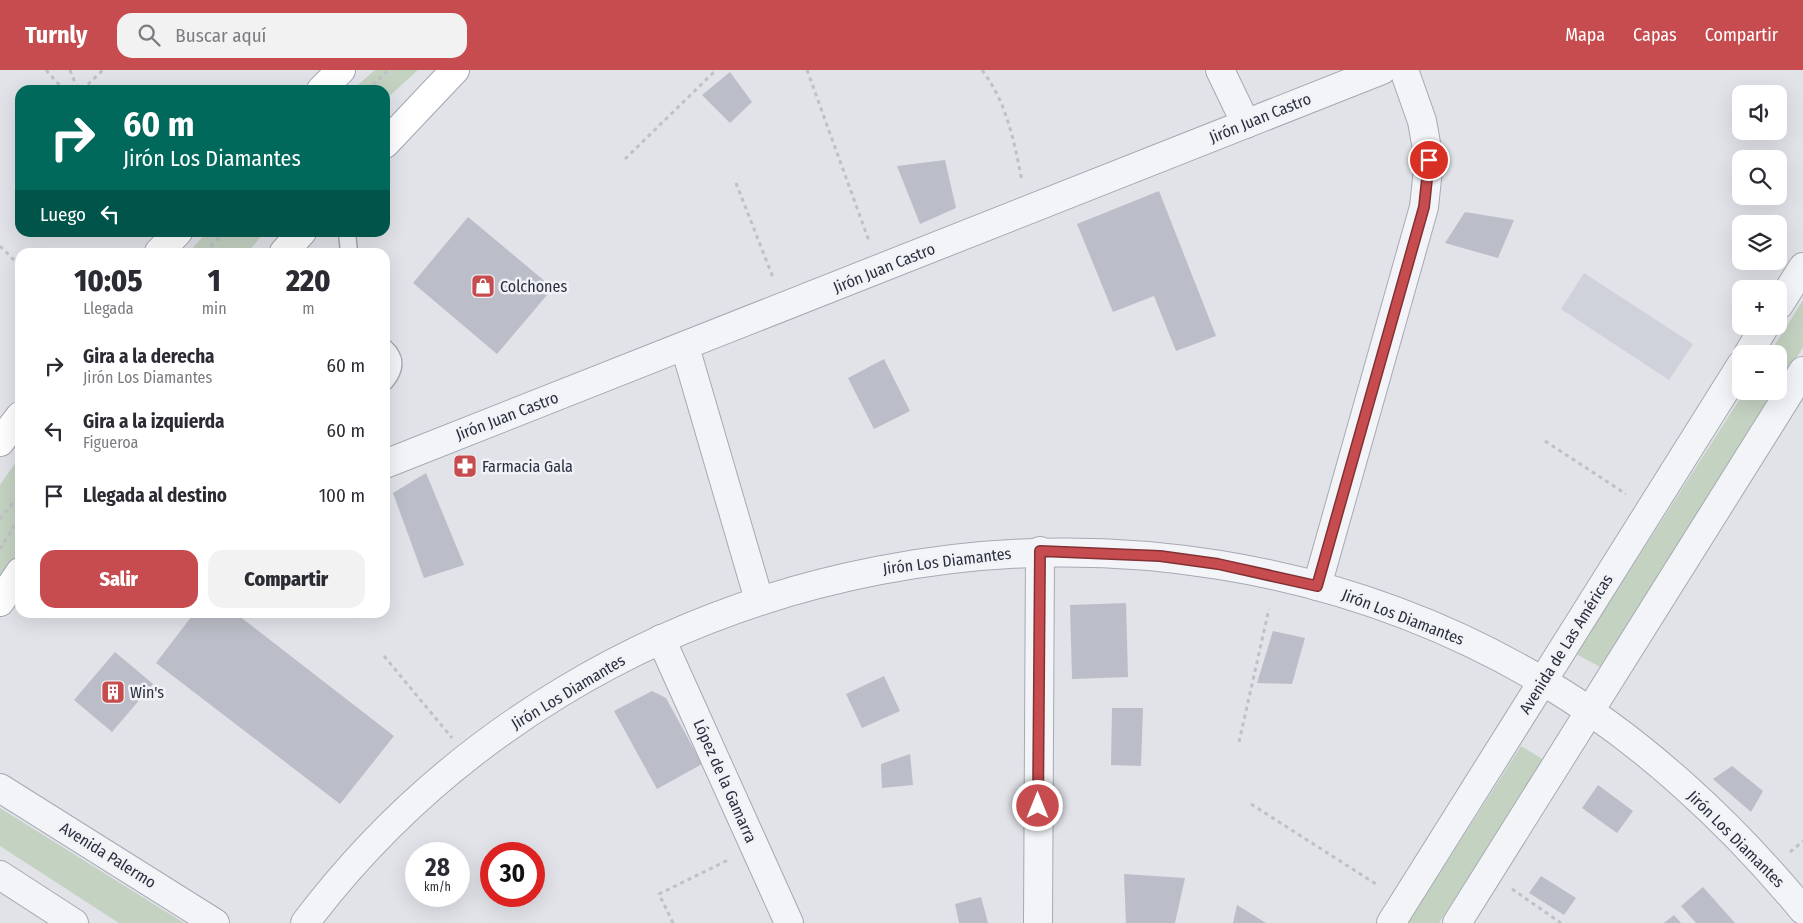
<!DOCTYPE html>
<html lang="es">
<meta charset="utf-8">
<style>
:root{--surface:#fff;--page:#f2f2f3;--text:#2b2b33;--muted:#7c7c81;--accent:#c74c4f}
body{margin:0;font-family:"Fira Sans Condensed",sans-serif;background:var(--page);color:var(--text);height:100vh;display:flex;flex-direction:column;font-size:19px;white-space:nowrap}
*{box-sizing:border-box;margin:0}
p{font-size:16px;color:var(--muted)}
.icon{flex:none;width:28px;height:28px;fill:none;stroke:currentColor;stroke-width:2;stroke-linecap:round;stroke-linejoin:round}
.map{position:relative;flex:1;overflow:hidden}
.panel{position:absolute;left:15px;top:178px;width:375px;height:370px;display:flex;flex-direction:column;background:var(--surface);border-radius:15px;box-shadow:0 5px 20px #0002}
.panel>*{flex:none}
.guide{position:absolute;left:15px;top:15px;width:375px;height:152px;border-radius:15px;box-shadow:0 5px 20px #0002;background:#00695c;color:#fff;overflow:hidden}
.controls{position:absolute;left:1732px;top:15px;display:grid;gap:10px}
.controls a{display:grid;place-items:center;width:55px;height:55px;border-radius:10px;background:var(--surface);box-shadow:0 5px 20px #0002;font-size:25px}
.speed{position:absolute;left:405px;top:772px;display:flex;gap:10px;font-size:25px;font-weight:700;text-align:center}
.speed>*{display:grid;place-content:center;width:65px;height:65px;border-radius:50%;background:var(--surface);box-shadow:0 5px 20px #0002;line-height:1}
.speed small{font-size:12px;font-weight:400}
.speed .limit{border:8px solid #d22;background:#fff;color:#111}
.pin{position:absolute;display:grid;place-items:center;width:42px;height:42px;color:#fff;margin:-21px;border:2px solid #fff;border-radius:50%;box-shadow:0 1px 5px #0007}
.me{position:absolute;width:55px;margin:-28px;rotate:0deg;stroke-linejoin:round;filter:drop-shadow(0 0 4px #0008)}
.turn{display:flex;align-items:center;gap:18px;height:105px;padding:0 25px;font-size:22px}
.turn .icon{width:65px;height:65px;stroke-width:2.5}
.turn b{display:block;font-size:35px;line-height:42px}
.then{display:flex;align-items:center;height:48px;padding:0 25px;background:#0003;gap:10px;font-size:19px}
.eta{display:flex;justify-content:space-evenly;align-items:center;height:85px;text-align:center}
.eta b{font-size:30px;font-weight:800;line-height:35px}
.action{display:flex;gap:10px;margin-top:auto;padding:10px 25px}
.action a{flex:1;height:58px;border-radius:15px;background:var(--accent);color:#fff;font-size:20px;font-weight:800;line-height:58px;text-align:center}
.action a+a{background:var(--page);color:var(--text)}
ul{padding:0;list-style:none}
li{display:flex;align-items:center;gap:15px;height:65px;padding:0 25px}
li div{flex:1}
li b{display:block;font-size:19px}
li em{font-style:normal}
header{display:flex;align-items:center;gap:30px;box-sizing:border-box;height:70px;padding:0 25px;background:var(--accent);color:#fff}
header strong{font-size:24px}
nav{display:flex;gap:28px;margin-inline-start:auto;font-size:18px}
.search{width:350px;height:45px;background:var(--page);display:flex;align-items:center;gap:12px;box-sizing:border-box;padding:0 18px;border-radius:15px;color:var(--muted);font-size:19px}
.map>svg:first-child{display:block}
</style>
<header>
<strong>Turnly</strong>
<div class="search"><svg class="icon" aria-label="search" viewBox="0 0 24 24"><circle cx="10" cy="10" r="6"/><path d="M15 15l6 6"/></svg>Buscar aquí</div>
<nav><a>Mapa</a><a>Capas</a><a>Compartir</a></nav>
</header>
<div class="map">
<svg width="1803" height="853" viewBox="0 0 1803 853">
<rect width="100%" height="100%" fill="#e1e3e9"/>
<polygon fill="#cfd2db" points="1584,203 1693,274 1669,310 1561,239"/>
<g fill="#c4d2c2">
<polygon points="375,0 418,0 385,30 385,20 352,20"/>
<polygon points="206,163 206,162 264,163 248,182 189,182"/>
<polygon points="1803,230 1803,277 1779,316 1779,284 1769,284"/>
<polygon points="1745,321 1775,321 1600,597 1576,584"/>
<polygon points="20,386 20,480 0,510 0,415"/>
<polygon points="1521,676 1544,690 1439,853 1408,853"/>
<polygon points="0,738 184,853 119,853 0,776"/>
</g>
<g fill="#bbbec8">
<polygon points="730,2 752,32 730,53 702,25"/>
<polygon points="945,90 956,138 920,154 897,96"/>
<polygon points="1159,121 1216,266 1176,281 1154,226 1113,242 1077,154"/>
<polygon points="1465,142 1514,150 1498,188 1445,173"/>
<polygon points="468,147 553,218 497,284 413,213"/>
<polygon points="884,289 910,341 874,359 848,308"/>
<polygon points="426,403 464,495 424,508 393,423"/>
<polygon points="1126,533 1128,607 1072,609 1070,535"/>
<polygon points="195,542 234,542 394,666 340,734 156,593"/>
<polygon points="1273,561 1305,568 1292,614 1257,613"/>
<polygon points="115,582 153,614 112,662 74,630"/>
<polygon points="884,606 900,641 862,658 846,624"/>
<polygon points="652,621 666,628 702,694 657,719 614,641"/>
<polygon points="1112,638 1143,638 1141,696 1111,695"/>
<polygon points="910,684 913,715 882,718 881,694"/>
<polygon points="1732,696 1763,721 1751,742 1713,709"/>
<polygon points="1598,715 1633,741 1617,763 1582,738"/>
<polygon points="1124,804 1185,808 1175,853 1126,853"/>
<polygon points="1541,806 1576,828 1564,845 1529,823"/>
<polygon points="1703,817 1735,853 1696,853 1681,836"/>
<polygon points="981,827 988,853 959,853 955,834"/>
<polygon points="1237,835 1266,853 1233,853"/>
<polygon points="1674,845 1681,853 1664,853"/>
</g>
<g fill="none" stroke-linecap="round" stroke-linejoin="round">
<g stroke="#a6a9b3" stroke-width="19">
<g id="service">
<polyline points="347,162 349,182"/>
<path d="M385,278C397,289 395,300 385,312"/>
</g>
</g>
<g stroke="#a6a9b3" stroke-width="30">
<g id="minor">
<polyline points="1220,0 1246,54"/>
<polyline points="685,277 759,530"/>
<polyline points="385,394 1382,0"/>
<polyline points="1317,516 1424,137 1429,90 1422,51 1404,0"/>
<polyline points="661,569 789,853"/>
<polyline points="1038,853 1040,481"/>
</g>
</g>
<g stroke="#a6a9b3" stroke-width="30">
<g id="tertiary">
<polyline points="1779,235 1803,197"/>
<polyline points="1748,284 1765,256"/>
<polyline points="0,718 215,853"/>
<polyline points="0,805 74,853"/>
<path d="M305,853C590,475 1138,371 1544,612C1641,669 1731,753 1803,840"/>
<polyline points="1391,853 1741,295"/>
<polyline points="1457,853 1803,301"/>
</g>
</g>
<g stroke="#a1a6b4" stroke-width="30">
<g id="primary">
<polyline points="321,20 341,0"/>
<polyline points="385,74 455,0"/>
<polyline points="159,182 178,162"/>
<polyline points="284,182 302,162"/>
<polyline points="0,372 20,346"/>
<polyline points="0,532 20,502"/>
</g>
</g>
<g stroke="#bfc1c7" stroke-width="3" stroke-dasharray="4 4" stroke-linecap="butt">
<polyline points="46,0 64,20"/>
<polyline points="70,0 78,20"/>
<polyline points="807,0 869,171"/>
<path d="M982,0C1007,33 1014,71 1022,111"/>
<polyline points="82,20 103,0"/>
<polyline points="367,20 389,0"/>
<polyline points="625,89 716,0"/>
<polyline points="736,113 774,210"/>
<polyline points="0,176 20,196"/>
<polyline points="205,182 224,162"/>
<polyline points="1545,371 1626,424"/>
<polyline points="0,449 20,424"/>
<polyline points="0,479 20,447"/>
<polyline points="384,586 452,668"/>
<polyline points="1239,672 1269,539"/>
<polyline points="1251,734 1379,816"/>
<polyline points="1790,782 1803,771"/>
<polyline points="1512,819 1561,853"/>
<polyline points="673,853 659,824 728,790"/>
</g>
<use href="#service" stroke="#f3f4f7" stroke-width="16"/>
<use href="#minor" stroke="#f3f4f7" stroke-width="28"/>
<use href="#tertiary" stroke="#f3f4f7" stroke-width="28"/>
<use href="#primary" stroke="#fff" stroke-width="28"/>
</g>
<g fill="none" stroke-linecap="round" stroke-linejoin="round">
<g stroke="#813133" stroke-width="12">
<polyline id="route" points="1038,736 1040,481 1160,486 1218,494 1317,516 1424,137 1429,90"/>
</g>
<use href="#route" stroke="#c74c4f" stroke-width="9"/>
</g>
<defs>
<g id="shop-square" transform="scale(1.25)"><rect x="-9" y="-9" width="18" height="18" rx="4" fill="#c74c4f" stroke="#f0f2f6"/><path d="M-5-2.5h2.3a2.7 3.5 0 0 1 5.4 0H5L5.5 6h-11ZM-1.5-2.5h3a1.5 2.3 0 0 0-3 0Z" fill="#fff"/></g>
<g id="pharmacy-square" transform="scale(1.25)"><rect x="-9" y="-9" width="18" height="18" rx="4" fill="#c74c4f" stroke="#f0f2f6"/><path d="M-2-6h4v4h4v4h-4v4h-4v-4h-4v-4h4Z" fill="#fff"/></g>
<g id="building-square" transform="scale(1.25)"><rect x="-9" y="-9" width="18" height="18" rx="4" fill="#c74c4f" stroke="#f0f2f6"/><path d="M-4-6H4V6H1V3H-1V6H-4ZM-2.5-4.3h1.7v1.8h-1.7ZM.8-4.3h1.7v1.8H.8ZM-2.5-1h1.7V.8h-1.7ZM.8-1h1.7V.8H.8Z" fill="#fff"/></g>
</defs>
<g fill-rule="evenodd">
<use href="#shop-square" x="483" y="216"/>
<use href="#pharmacy-square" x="465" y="396"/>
<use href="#building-square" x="113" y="622"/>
</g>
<g text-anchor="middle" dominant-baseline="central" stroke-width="5" stroke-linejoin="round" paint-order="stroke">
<g font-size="16" fill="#2a2f40" stroke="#f0f2f6">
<text transform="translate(1260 48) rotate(-22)">Jirón Juan Castro</text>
<text transform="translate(884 198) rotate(-22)">Jirón Juan Castro</text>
<text transform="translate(507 346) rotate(-21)">Jirón Juan Castro</text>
<text transform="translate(947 491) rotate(-7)">Jirón Los Diamantes</text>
<text transform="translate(1403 547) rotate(21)">Jirón Los Diamantes</text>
<text transform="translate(1566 574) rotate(-58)">Avenida de Las Américas</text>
<text transform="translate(568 622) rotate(-31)">Jirón Los Diamantes</text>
<text transform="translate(725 711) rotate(66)">López de la Gamarra</text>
<text transform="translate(1736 769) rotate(45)">Jirón Los Diamantes</text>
<text transform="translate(108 785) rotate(32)">Avenida Palermo</text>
</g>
<g font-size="16" fill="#2a2f40" stroke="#f0f2f6" text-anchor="start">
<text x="500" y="216">Colchones</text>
<text x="482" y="396">Farmacia Gala</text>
<text x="130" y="622">Win's</text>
</g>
</g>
</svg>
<div class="controls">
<a><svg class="icon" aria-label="sound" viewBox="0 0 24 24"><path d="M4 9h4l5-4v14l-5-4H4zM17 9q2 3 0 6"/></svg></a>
<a><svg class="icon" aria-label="search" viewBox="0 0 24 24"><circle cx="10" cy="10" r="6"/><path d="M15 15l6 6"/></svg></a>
<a><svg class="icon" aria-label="layers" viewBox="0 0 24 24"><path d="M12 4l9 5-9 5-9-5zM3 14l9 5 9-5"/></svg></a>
<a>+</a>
<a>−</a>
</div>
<div class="speed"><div>28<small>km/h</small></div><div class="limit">30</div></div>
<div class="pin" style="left:1429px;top:90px;background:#d93025"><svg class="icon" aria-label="arrive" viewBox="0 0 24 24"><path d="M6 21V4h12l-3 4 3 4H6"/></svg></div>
<svg class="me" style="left:1038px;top:736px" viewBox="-20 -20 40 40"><circle r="17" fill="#c74c4f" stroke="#fff" stroke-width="3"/><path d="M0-11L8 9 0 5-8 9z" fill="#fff"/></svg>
<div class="guide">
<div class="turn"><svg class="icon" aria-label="right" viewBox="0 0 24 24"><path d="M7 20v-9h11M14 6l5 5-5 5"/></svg><div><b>60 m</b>Jirón Los Diamantes</div></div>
<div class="then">Luego<svg class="icon" aria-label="left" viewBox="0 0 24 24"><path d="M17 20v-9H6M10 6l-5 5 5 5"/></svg></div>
</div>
<section class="panel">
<div class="eta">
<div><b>10:05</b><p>Llegada</p></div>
<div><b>1</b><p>min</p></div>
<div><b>220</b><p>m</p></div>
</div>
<ul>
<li><svg class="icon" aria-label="right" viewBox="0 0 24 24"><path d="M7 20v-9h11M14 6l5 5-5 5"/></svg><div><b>Gira a la derecha</b><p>Jirón Los Diamantes</p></div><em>60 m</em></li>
<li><svg class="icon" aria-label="left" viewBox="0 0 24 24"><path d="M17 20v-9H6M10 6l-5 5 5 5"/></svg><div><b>Gira a la izquierda</b><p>Figueroa</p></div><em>60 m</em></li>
<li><svg class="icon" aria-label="arrive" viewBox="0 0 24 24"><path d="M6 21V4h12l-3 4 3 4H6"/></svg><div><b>Llegada al destino</b></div><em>100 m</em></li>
</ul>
<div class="action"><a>Salir</a><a>Compartir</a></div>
</section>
</div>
